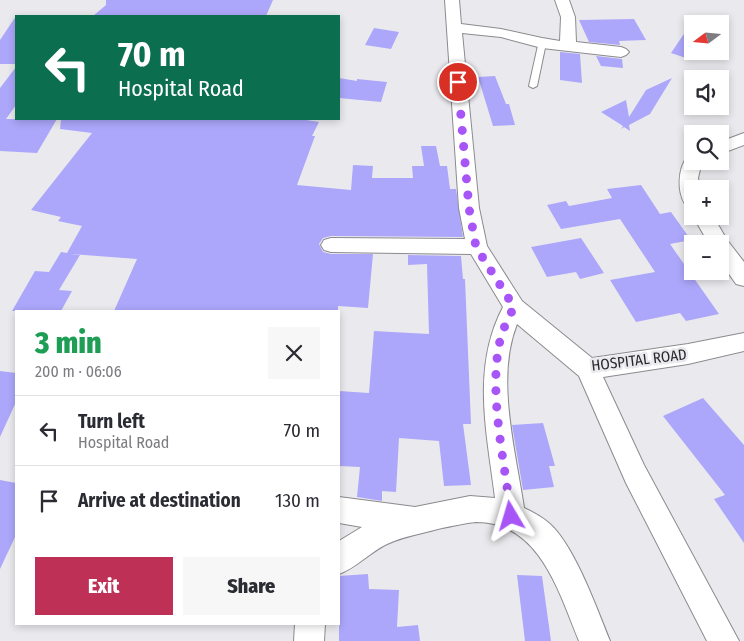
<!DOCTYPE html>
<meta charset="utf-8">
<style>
:root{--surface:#fff;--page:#f7f7f7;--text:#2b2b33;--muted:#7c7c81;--line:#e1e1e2;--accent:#bf3057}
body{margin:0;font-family:"Fira Sans Condensed",sans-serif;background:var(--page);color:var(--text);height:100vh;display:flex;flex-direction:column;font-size:19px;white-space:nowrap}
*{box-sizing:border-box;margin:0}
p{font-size:16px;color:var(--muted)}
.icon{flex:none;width:28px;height:28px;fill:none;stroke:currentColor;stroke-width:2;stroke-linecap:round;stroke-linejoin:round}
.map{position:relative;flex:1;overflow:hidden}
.details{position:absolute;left:15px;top:310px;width:325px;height:315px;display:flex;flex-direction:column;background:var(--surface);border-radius:0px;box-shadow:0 2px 8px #0003}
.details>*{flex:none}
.hud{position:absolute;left:15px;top:15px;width:325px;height:105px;border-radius:0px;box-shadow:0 2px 8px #0003;background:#0b6e4f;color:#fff;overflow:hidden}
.needle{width:32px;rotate:254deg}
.fabs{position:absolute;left:684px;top:15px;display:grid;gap:10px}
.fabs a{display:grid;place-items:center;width:45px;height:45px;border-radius:0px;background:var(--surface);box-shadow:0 2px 8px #0003;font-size:25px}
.pin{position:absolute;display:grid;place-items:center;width:42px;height:42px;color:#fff;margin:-21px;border:2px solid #fff;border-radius:50%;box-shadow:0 1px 5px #0007}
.me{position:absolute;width:55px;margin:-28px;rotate:353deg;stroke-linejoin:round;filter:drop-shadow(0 0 4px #0008)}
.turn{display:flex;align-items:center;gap:18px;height:105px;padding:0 20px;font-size:22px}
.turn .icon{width:65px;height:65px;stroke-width:2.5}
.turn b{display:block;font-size:35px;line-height:42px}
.round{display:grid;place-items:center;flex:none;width:52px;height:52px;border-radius:0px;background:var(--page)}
.overview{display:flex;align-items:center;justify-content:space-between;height:85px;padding:0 20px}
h1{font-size:30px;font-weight:800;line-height:38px;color:#1e9e55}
.action{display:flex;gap:10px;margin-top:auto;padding:10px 20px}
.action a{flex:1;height:58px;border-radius:0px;background:var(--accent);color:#fff;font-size:20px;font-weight:800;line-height:58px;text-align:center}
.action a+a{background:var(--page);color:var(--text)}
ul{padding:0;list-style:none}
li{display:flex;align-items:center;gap:15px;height:70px;padding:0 20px;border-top:1px solid var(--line)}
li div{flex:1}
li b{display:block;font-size:19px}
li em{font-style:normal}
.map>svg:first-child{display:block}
</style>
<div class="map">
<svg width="744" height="641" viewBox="0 0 744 641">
<rect width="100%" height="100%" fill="#eaeaee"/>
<g fill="#aca7fa">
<polygon points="106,0 273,0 266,16 93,16 106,5"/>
<polygon points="16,16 16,64 0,64 0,40"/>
<polygon points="634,19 646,40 619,41 620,45 589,42 579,20"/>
<polygon points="692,22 692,60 671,53"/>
<polygon points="374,28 399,32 391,49 365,45"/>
<polygon points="560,52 580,54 582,83 560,80"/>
<polygon points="596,56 622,59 623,68 601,66"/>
<polygon points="16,67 16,105 6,119 57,119 37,153 0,151 0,88"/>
<polygon points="495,76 506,104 509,104 515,125 493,126 478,77"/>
<polygon points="339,78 357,81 357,79 387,82 381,102 339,98"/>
<polygon points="672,78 650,114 629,125 630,131 624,127 621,129 623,126 601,112 626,100 629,117 646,90"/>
<polygon points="61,119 300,119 319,122 312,136 315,136 297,185 351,190 353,165 373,166 372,178 413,178 412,166 424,166 421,146 436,146 440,166 447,166 450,189 456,189 463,237 331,236 323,238 319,244 323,252 331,254 373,254 368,308 338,306 338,311 114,311 137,259 71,254 80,255 59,290 72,291 61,311 12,311 35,271 49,272 61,252 67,253 82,226 58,221 61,217 31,210 92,133 60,129"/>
<polygon points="641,185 660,214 671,212 691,240 670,244 719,314 686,321 680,313 636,322 610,280 655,272 620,219 561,229 547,205 566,201 569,206 612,198 607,189"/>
<polygon points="581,238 604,273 580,279 576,272 547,277 531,247"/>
<polygon points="408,255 461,256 463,279 465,279 471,424 463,424 471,485 444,486 439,441 399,438 396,492 382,491 382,501 357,497 360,467 339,466 339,391 369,393 374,331 429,334 427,264 408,265"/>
<polygon points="0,371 16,373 16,402 0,437"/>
<polygon points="703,398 744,445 744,543 714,499 725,495 663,416"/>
<polygon points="543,423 555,466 549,466 554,487 523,490 512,425"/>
<polygon points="0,480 16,483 16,535 0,569"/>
<polygon points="368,574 369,589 399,590 397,627 418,625 420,641 339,641 339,576"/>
<polygon points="517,575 542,576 551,641 525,641"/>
</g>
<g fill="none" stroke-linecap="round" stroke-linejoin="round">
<g stroke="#8b8b8f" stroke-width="2">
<polygon id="service" points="539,41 546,43 537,86 533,88 529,86"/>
</g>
<g stroke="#8b8b8f" stroke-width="2">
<g id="minor">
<path d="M445,0H459L461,24L501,29L542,38L560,41L561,17L555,0H569L575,17L576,42L621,47L626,49L629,52L626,55L621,57L542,48L501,37L462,33L479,208L487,246L522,301L592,358L688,344L744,333V351L688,364L603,377L644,465L739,641H707L626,483L579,376L517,324C495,378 516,452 524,508C533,512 542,517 550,524C575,547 597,609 610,641H579C559,593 540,522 476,522C465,523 453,526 442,528C424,533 404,536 387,544C370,552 356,568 339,574V541L362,527L339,523V497L415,507L470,496L495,498C487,433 471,368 503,307L471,254L331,252L324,250L321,245L324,240L331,238L465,239L459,208Z"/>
<polygon points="744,133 744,145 720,154 720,142"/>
<path d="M692,155V161H702L698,178L700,189H692V206L685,204C677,191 678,169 687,157Z"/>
<polygon points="693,216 713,216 727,240 744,262 744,286 736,284 720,261 720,244 709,244"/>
<polygon points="295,624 325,624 324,641 294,641"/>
</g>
</g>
<use href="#service" fill="#fff" fill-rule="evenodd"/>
<use href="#minor" fill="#fff" fill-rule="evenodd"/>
</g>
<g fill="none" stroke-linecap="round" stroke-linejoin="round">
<path stroke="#a855f7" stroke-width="9" stroke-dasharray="0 16.2" d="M458,82L469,208L476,247L514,307C508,319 501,332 499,346C489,396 505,464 511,516"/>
</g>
<g text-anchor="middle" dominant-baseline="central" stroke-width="5" stroke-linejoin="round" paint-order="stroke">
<g font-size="15" fill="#29292b" stroke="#eaeaee">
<text transform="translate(639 360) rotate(-7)">HOSPITAL ROAD</text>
</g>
</g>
</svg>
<div class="fabs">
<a><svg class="needle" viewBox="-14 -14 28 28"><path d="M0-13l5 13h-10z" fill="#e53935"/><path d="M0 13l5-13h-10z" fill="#7c7c81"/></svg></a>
<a><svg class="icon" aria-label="sound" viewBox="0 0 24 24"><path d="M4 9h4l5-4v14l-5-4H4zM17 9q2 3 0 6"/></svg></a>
<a><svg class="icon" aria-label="search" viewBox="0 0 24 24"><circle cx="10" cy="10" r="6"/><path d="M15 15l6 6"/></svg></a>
<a>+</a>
<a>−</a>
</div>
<div class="pin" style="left:458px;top:82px;background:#d93025"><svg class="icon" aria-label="arrive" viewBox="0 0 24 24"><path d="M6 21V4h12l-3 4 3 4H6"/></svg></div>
<svg class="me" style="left:511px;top:516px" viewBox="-20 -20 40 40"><path d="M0-17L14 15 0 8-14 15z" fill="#a855f7" stroke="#fff" stroke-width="4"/></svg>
<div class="hud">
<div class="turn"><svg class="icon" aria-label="left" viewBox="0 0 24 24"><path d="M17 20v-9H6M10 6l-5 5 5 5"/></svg><div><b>70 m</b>Hospital Road</div></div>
</div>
<section class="details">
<div class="overview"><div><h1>3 min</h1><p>200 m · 06:06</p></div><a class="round"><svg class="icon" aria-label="close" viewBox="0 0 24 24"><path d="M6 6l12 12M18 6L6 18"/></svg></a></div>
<ul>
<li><svg class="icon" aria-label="left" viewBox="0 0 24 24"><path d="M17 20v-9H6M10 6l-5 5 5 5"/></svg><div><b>Turn left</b><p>Hospital Road</p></div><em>70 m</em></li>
<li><svg class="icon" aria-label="arrive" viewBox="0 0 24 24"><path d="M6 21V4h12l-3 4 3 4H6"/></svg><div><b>Arrive at destination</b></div><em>130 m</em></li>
</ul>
<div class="action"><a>Exit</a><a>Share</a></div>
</section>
</div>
